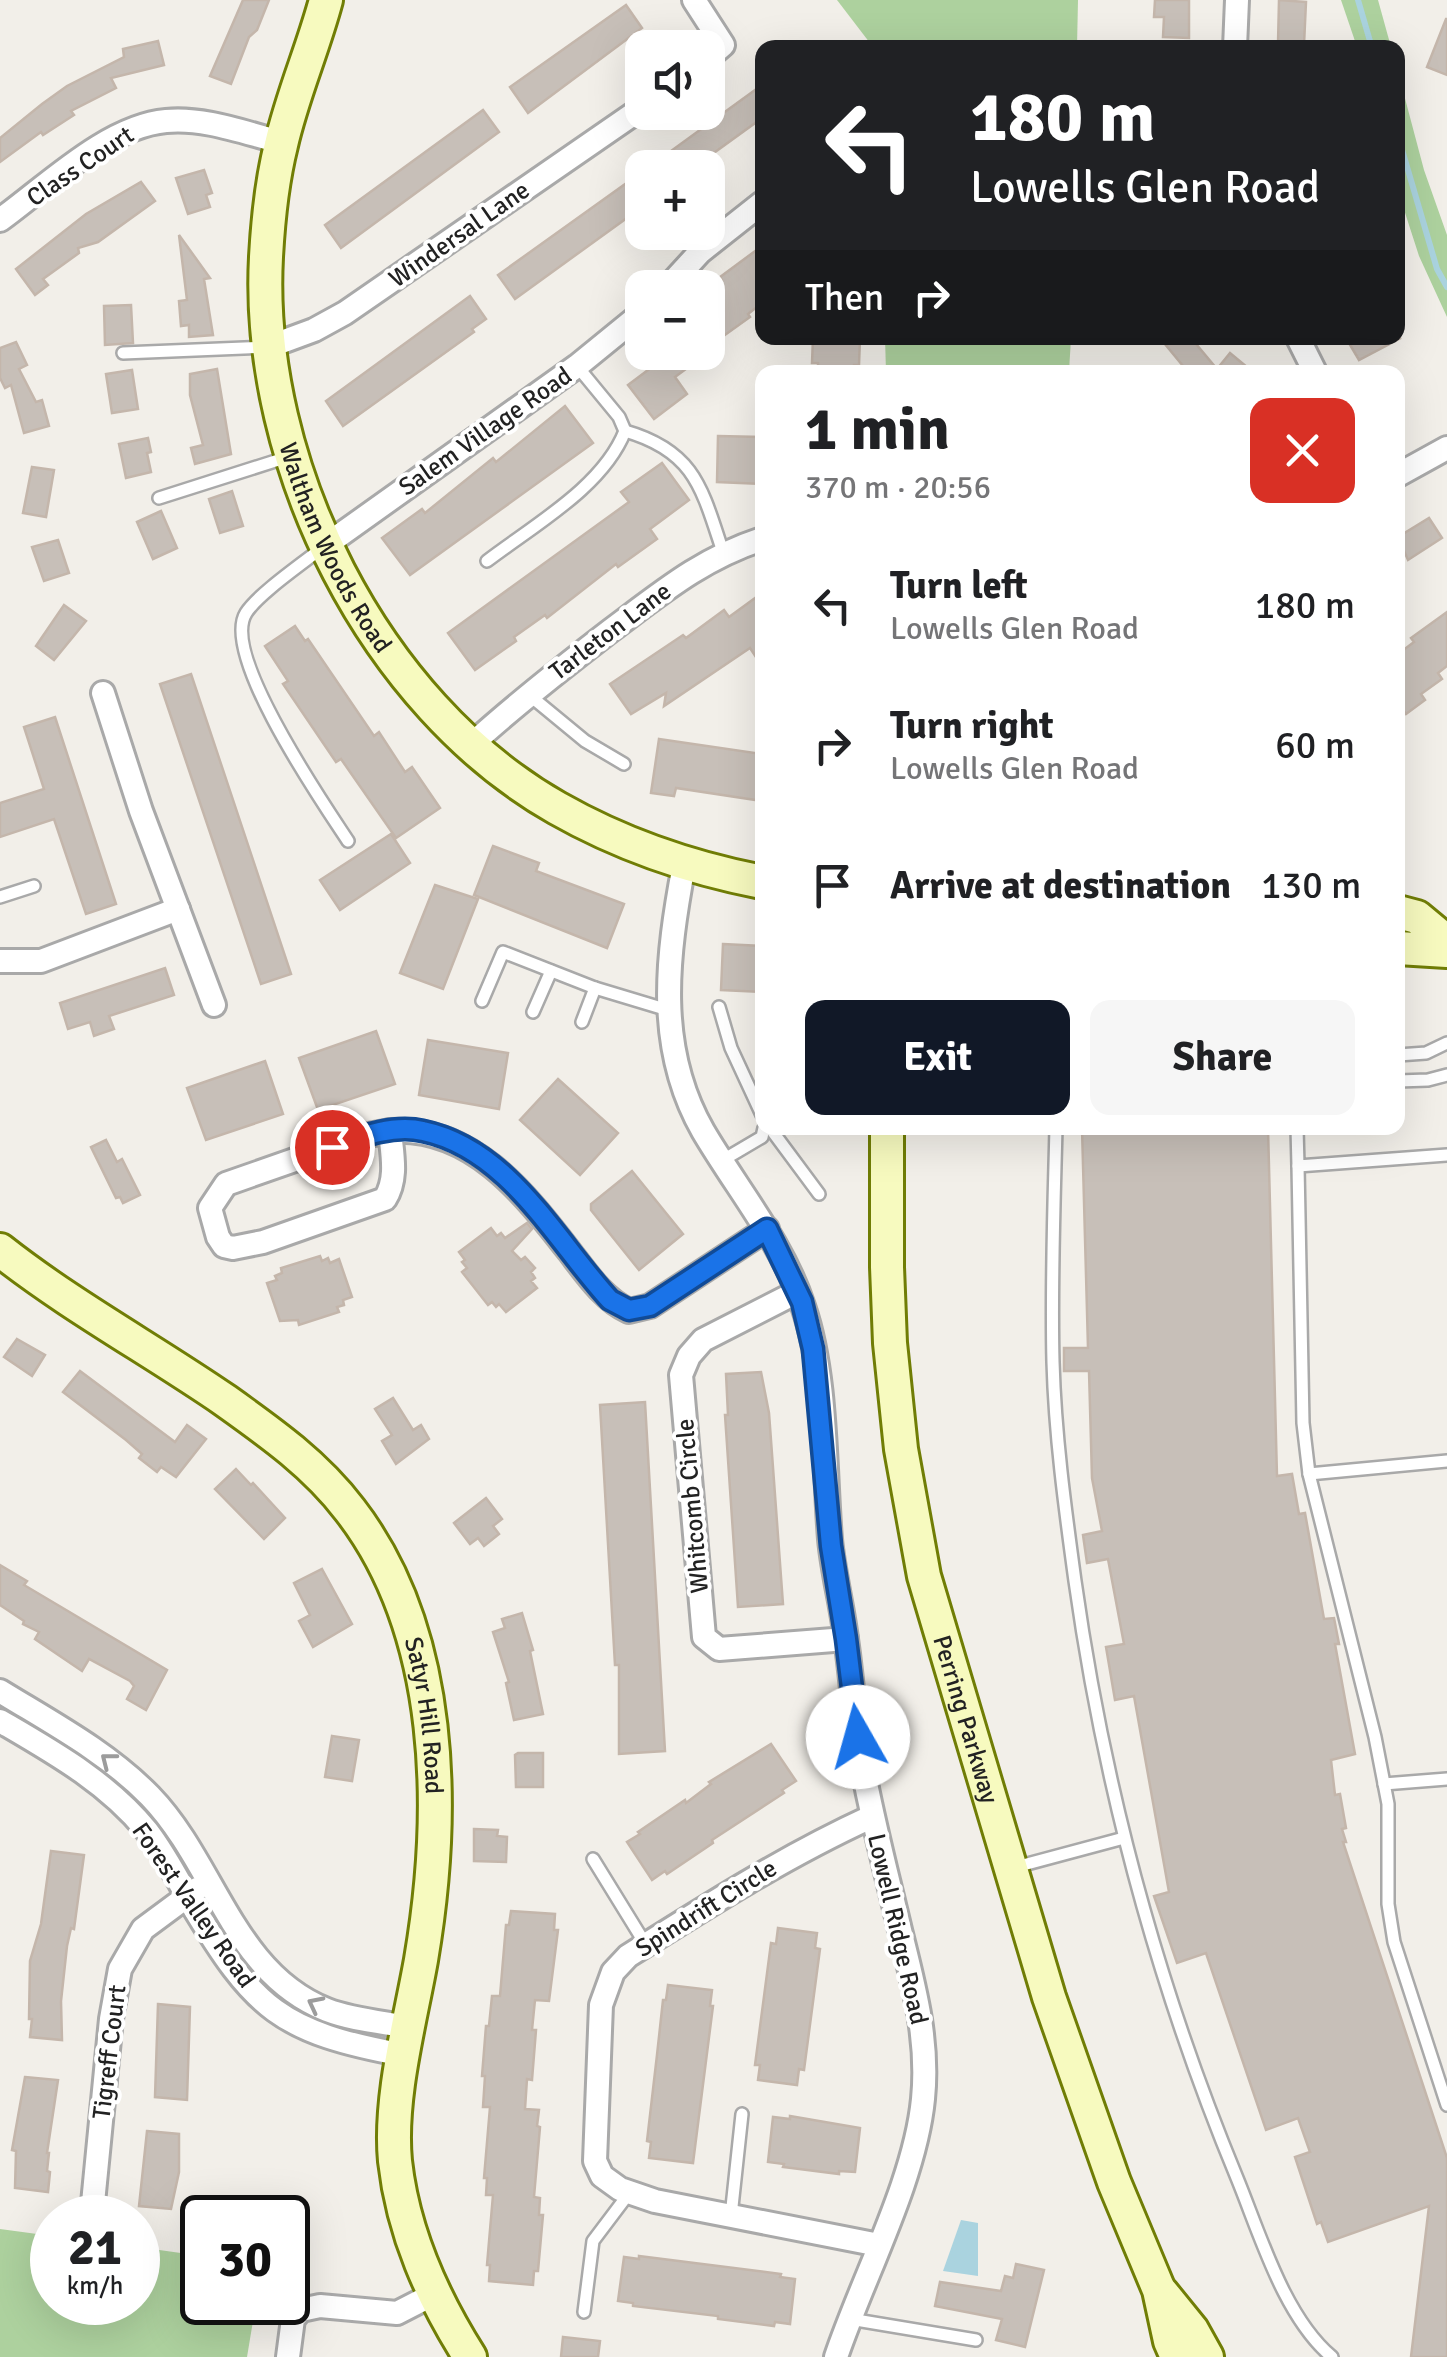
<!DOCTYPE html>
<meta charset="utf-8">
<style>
:root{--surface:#fff;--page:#f6f6f6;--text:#202124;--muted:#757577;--accent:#111827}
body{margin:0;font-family:Signika,sans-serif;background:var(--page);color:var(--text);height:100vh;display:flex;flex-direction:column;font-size:38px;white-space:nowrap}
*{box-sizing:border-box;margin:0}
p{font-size:32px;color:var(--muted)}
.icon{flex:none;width:55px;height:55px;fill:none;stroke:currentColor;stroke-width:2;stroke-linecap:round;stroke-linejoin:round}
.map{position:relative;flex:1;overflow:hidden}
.sheet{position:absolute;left:755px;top:365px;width:650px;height:770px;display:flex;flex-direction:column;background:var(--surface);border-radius:20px;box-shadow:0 10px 40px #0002}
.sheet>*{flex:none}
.banner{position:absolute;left:755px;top:40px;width:650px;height:305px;border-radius:20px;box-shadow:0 10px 40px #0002;background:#202124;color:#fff;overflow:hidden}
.controls{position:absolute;left:625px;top:30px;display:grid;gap:20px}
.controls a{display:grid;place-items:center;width:100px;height:100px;border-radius:20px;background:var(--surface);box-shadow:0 10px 40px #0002;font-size:50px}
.speed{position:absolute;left:30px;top:2195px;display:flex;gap:20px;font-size:50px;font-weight:700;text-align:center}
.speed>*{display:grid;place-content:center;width:130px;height:130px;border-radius:50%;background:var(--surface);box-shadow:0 10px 40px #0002;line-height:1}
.speed small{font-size:25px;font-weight:400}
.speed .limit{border:5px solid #111;border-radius:15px;background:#fff;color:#111}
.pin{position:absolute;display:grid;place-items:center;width:85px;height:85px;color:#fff;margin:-42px;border:5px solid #fff;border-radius:50%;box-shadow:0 2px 10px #0007}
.me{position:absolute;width:110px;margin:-55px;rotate:353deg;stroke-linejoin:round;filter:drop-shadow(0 0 8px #0008)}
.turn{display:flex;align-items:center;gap:35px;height:210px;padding:0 50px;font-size:45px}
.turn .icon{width:130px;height:130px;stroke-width:2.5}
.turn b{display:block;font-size:70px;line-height:85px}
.then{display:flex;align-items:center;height:95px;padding:0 50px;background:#0003;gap:20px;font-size:38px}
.round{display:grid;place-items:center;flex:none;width:105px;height:105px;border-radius:20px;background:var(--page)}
.head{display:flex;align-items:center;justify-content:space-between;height:170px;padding:0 50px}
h1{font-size:60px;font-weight:700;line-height:75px}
.action{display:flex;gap:20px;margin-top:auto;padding:20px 50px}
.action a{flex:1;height:115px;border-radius:20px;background:var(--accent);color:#fff;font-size:40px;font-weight:700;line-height:115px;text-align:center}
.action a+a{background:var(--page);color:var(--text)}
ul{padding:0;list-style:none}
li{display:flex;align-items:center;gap:30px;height:140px;padding:0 50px}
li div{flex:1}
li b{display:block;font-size:38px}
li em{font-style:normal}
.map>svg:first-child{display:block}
</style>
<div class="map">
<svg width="1447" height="2357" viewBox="0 0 1447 2357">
<rect width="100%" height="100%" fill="#f2efe9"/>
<g fill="#add19e">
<polygon points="837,0 1078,0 1077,47 873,47"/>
<polygon points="1341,0 1378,0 1391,47 1357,47"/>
<polygon points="1398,72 1424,170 1447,235 1447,317 1419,256 1398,191"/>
<polygon points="885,338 1071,338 1069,372 886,372"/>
<polygon points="0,2229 52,2236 52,2302 138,2302 138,2247 202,2256 202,2302 256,2303 247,2357 0,2357"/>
</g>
<polygon fill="#aad3df" points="961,2220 978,2223 978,2276 943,2271"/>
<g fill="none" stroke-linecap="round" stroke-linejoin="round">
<g stroke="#aad3df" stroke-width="6">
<polyline points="1358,0 1372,48"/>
<polyline points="1398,136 1437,269 1447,287"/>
</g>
</g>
<g fill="#c7bfb8" stroke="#c4b6ab" stroke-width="2.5">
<polygon points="243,0 269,0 257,30 249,37 231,84 210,76"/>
<polygon points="1155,0 1189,0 1189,38 1163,37 1164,17 1154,17"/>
<polygon points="1279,0 1306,2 1304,45 1278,44"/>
<polygon points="626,5 642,28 528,113 510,87"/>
<polygon points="1446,19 1447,19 1447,75 1427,67"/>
<polygon points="158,41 164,65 111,78 116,88 71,111 74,115 43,135 41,132 0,162 0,138 42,104 67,86 124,57 123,49"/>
<polygon points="762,85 762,118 693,168 683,168 671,151"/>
<polygon points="483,110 499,132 341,248 325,225"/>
<polygon points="204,170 212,193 206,195 210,207 188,214 176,178"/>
<polygon points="642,172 642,207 515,299 498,275"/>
<polygon points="141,182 155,201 98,242 78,248 79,253 43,279 48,285 35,295 16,269 86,214"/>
<polygon points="179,235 210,278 204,279 213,335 189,337 189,325 181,326 179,301 187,300"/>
<polygon points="762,246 762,303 748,314 750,317 708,347 708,291 722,280 720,277"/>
<polygon points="470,296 486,319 472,329 474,332 343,426 326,401"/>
<polygon points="131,305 133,343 105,345 104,306"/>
<polygon points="813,338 860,338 859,365 854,365 854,372 818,372 818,363 812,363"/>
<polygon points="1160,338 1191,338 1217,369 1230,353 1253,372 1188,372"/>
<polygon points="1346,338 1401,338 1359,360"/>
<polygon points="16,342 27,365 19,369 36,402 42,400 49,426 24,433 11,385 5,388 0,378 0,348"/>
<polygon points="672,352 709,352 675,377 687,394 654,419 628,385"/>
<polygon points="217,369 231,454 195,464 191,448 203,445 190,395 190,374"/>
<polygon points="132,370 138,409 112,413 106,374"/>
<polygon points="565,406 593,443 410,575 382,538 422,509 425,513 493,458 496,462"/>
<polygon points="718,436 762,437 762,484 717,482"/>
<polygon points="148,438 151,452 147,453 151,472 126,478 119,444"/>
<polygon points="662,463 689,500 650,529 657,539 618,567 616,564 547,618 545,615 514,637 516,641 475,670 448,633 629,502 621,492"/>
<polygon points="32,467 54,470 46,517 23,513"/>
<polygon points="232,491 243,526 220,533 209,499"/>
<polygon points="161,511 177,548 153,559 137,522"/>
<polygon points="1429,518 1442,538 1408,560 1398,537"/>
<polygon points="58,540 69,573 44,581 32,547"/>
<polygon points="762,593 762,666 750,648 664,706 666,693 631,714 610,684 683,635 686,638 724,610 729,617"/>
<polygon points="64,605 86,621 54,660 36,646"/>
<polygon points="1447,612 1447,666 1438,673 1442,679 1421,694 1425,700 1406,714 1398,703 1398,654 1414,642 1411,638"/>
<polygon points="295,626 305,641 308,639 374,736 379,732 405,772 412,767 440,808 396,838 341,759 336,762 283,684 288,681 265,646"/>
<polygon points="191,674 291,974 261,984 160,684"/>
<polygon points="55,717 116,904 86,914 54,819 0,837 0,803 44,789 24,727"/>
<polygon points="659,739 762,754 762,801 676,788 674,796 651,793"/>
<polygon points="391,834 410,863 340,910 320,880"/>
<polygon points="493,846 539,863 536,871 624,904 607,948 474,895"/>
<polygon points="435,885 478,899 443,989 400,973"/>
<polygon points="723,944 762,946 762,992 721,990"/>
<polygon points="165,968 174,995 109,1016 114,1029 94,1036 90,1022 68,1029 60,1003"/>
<polygon points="376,1031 395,1084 318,1110 299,1058"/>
<polygon points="428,1040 508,1053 499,1109 419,1095"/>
<polygon points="265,1061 283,1114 206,1140 187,1088"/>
<polygon points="558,1079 618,1133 580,1175 520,1120"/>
<polygon points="1082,1128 1268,1128 1277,1476 1292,1474 1299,1514 1305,1513 1324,1619 1334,1618 1339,1644 1335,1644 1355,1754 1331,1760 1335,1795 1340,1794 1346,1828 1342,1829 1346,1842 1343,1842 1447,2158 1447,2357 1411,2357 1429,2206 1328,2242 1321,2222 1317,2224 1295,2157 1310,2152 1298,2118 1266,2130 1206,1953 1177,1963 1154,1896 1169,1892 1134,1696 1115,1700 1106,1647 1124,1644 1108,1559 1087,1563 1083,1535 1102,1531 1092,1478 1089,1371 1064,1371 1064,1348 1088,1348"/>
<polygon points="106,1140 117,1162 122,1159 140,1195 123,1203 120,1197 116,1198 91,1147"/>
<polygon points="632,1171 683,1234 639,1270 591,1210 591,1204"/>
<polygon points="527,1223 532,1229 512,1251 521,1260 525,1257 535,1268 531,1272 535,1278 531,1281 537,1288 506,1312 499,1304 496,1307 492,1302 488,1305 477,1291 462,1272 467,1268 462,1262 465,1260 459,1252 491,1228 497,1236 501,1233 505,1238"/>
<polygon points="320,1256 322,1261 328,1258 330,1263 339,1259 352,1297 343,1300 344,1305 337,1307 339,1312 299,1325 298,1320 280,1321 267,1283 277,1280 275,1276 282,1273 281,1268"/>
<polygon points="17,1339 45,1355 32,1376 4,1357"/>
<polygon points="80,1371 175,1442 187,1425 206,1439 176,1477 161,1467 157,1472 139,1458 142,1454 126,1440 63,1392"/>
<polygon points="761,1372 769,1413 783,1604 738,1607 725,1415 728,1415 726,1374"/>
<polygon points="393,1398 413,1430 421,1425 429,1439 396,1464 382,1441 392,1435 375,1409"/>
<polygon points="645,1402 665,1751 619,1754 619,1665 615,1665 600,1405"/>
<polygon points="236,1469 251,1485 253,1483 285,1518 264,1539 215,1489"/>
<polygon points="486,1498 502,1519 493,1526 499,1534 484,1546 478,1538 470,1544 454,1523"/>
<polygon points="0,1565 27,1581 24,1585 167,1670 146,1710 127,1699 134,1686 130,1681 89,1659 82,1671 35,1639 39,1632 23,1624 24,1621 0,1605"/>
<polygon points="322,1569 352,1624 313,1647 299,1621 310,1615 294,1583"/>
<polygon points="522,1613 533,1650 530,1651 543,1714 514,1720 506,1683 509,1682 493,1632 505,1628 502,1619"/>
<polygon points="332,1736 359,1740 352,1781 325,1777"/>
<polygon points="771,1744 796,1781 782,1790 784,1793 712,1840 713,1843 667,1874 665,1871 652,1880 627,1842 640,1834 638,1832 685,1800 686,1803 711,1784 709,1782"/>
<polygon points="518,1753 543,1753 543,1787 516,1787 515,1755"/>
<polygon points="474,1829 498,1830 497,1836 507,1837 506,1862 474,1861"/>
<polygon points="51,1851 84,1855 74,1929 71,1928 67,1946 61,2001 62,2040 30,2037 32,2019 29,2019 30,1961 41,1924"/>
<polygon points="511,1911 555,1914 554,1930 558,1930 549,2001 535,2000 532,2030 536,2030 532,2080 527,2079 525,2109 539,2110 537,2126 540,2127 534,2197 540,2198 539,2215 543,2215 538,2271 534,2271 533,2285 489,2281 490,2265 487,2265 493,2195 486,2195 487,2178 484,2178 490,2107 483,2107 485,2076 482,2076 486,2026 489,2026 492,1996 500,1996 506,1925 509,1925"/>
<polygon points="778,1928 817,1933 815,1948 820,1949 804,2070 799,2069 797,2085 758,2080 760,2065 755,2065 771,1943 776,1944"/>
<polygon points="668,1985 712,1990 710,2006 713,2006 693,2163 649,2158 651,2142 647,2141 657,2055 663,2000 666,2000"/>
<polygon points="158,2004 190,2007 187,2100 155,2097"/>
<polygon points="25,2077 58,2080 47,2153 49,2153 47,2171 50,2172 48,2192 15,2188 16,2151 12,2150"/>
<polygon points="790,2116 860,2128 855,2172 839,2171 839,2174 783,2167 784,2164 768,2162 773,2117 790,2119"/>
<polygon points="147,2131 179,2134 179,2172 171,2209 139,2206"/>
<polygon points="639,2256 781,2274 780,2277 795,2279 790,2324 775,2322 774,2326 718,2319 718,2316 633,2306 633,2303 618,2301 624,2257 639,2259"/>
<polygon points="1016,2264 1044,2270 1025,2347 996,2340 1002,2319 935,2306 940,2282 1001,2291 1005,2276 1013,2278"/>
<polygon points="563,2337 600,2341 598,2357 561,2357"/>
</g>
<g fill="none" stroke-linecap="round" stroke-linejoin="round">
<g stroke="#a9a9a9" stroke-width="16">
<g id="lane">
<polyline points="123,353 268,347"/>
<path d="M625,431C695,451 702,489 723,552"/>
<polyline points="159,498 291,456"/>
<path d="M322,548C303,563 258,594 246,613C220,654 323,803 348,841"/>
<path d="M487,561C534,525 603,487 625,431L619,417L577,366"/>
<polyline points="528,694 585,741 624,764"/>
<polyline points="0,897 34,886"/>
<polyline points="482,1001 503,952 595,988 668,1010"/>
<polyline points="719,1007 731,1048 762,1115"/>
<polyline points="533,1012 551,971"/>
<polyline points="582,1022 595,988"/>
<polyline points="1398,1055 1426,1053 1447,1043"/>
<polyline points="1398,1081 1428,1080 1447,1075"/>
<polyline points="770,1128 819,1194"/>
<path d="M1056,1128C1054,1206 1051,1284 1053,1362C1055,1435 1065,1508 1075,1581C1104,1787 1157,1985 1237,2178C1260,2234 1284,2317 1332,2357"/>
<polyline points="1297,1128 1298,1166 1447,1155"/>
<polyline points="723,1160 762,1137 764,1128"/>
<polyline points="1298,1166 1303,1423 1309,1474 1375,1737 1388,1804 1388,1904 1394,1942 1447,2105"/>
<polyline points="1309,1474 1447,1461"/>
<polyline points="1384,1784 1447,1779"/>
<polyline points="593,1859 646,1945"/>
<polyline points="1012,1868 1124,1838"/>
<polyline points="731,2216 742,2114"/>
<polyline points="584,2312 593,2241 630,2192"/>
<polyline points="850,2319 976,2340"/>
</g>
</g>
<g stroke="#a9a9a9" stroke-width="28">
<g id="street">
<polyline points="694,0 723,45 708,58"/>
<polyline points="1235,48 1237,0"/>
<path d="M0,220C47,186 108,126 166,121C203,117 245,133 281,142"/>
<polyline points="667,288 700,252 762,203"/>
<polyline points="1298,338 1315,372"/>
<polyline points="268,347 314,330 345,313 642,108"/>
<polyline points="1398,475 1447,448"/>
<polyline points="326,545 577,366 642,313"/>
<polyline points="103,693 141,811 214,1005"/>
<path d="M471,745C516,704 562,668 610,631C661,593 701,559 762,539"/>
<path d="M684,865C667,956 655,1047 703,1131C737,1189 782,1242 803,1306C827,1376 824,1465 830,1539C833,1572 842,1605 846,1639C851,1672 853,1706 858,1740C868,1804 885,1866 900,1930C914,1986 929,2040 923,2099C915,2181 863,2277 836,2357"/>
<polyline points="0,961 41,961 178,909"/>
<path d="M390,1131C392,1154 398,1178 385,1199L263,1242L233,1248L224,1246L218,1237L210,1208L226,1184L363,1136Z"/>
<path d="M390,1131C471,1125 524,1193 569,1251C586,1273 603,1299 629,1311L650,1306L767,1229"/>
<polyline points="797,1292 703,1340 689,1356 681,1375 704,1637 719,1649 846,1639"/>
<path d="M0,1691C52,1723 107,1752 150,1796C215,1863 233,1973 327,2010C353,2020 382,2022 409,2027"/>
<path d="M0,1721C53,1752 107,1782 147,1831C164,1853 177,1878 191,1903C255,2010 280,2032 404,2055"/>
<path d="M871,1817C786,1856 707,1906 628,1956L613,1972L601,2005L595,2161L602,2176L620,2189L655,2201L879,2245"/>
<polyline points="93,2203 111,2019 120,1969 143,1929 197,1889"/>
<polyline points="288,2357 293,2319 301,2310 320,2306 397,2313 432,2295"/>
</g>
</g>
<g stroke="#707d05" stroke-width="38">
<g id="secondary">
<path id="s1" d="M326,0C313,49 292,96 281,145C272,181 268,220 266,257C255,465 374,704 557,808C622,845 690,868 762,882"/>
<polyline points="1398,912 1417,917 1447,942"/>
<polyline points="1398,948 1447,951"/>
<path id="s2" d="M887,1128V1267L890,1343L901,1449L924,1576L1049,1997L1114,2182L1159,2290L1170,2341L1177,2357"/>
<path id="s3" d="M0,1250C71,1306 152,1350 226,1401C271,1433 316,1465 350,1510C445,1633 446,1813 421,1960C410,2022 389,2098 395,2161C403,2233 432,2297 470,2357"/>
<polyline points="1162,2293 1192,2330 1207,2357"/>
</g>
</g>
<use href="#lane" stroke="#fff" stroke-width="11"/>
<use href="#street" stroke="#fff" stroke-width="22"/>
<use href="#secondary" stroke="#f7fabf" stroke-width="32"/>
</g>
<defs><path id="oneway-chevron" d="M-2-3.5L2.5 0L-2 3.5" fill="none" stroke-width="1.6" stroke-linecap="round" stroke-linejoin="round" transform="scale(2.5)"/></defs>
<g stroke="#9c9c9c">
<use href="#oneway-chevron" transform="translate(108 1760) rotate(-142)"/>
<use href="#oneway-chevron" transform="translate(315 2004) rotate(-153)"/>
</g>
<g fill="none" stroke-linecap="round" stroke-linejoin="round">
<g stroke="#114b97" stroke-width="25">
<path id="route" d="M332,1147C360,1137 393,1124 423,1131C509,1149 555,1240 610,1300L629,1310L650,1306L767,1229L802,1302L813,1349L831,1546L846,1639L858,1737"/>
</g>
<use href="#route" stroke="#1a73e8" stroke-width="18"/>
</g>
<g text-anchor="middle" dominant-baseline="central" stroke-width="8" stroke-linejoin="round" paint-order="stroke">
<g font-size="25" fill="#222" stroke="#fff">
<text transform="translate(80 166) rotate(-34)">Class Court</text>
<text transform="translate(459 234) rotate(-35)">Windersal Lane</text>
<text transform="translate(485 431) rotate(-35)">Salem Village Road</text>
<text stroke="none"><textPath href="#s1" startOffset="568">Waltham Woods Road</textPath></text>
<text transform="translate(610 631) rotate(-37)">Tarleton Lane</text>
<text transform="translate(692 1506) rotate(-95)">Whitcomb Circle</text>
<text stroke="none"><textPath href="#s3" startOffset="660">Satyr Hill Road</textPath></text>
<text stroke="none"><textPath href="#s2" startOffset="600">Perring Parkway</textPath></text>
<text transform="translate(194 1905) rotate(55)">Forest Valley Road</text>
<text transform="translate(706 1908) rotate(-32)">Spindrift Circle</text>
<text transform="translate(898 1929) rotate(77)">Lowell Ridge Road</text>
<text transform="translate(109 2052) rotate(-83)">Tigreff Court</text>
</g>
</g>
</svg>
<div class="controls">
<a><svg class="icon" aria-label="sound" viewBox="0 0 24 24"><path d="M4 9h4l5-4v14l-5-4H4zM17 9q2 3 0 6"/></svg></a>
<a>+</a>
<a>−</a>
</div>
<div class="speed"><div>21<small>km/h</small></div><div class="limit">30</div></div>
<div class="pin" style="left:332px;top:1147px;background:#d93025"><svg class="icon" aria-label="arrive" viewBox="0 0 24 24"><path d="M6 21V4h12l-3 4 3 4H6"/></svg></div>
<svg class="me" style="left:858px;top:1737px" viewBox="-20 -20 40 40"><circle r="19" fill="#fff"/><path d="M0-13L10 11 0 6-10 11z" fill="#1a73e8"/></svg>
<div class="banner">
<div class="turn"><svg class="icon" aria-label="left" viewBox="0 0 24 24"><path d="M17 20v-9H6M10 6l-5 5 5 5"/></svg><div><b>180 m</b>Lowells Glen Road</div></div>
<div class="then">Then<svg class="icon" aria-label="right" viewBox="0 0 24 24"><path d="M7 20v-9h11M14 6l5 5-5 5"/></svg></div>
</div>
<section class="sheet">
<div class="head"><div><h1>1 min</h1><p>370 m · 20:56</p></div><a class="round" style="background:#d93025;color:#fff"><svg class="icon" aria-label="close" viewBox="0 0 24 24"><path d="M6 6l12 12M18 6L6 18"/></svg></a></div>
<ul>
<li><svg class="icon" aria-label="left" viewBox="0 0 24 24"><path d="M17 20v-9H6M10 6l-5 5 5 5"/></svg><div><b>Turn left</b><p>Lowells Glen Road</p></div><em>180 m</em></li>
<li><svg class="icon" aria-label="right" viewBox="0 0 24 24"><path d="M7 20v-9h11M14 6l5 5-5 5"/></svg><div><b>Turn right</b><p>Lowells Glen Road</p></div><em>60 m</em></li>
<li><svg class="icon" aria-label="arrive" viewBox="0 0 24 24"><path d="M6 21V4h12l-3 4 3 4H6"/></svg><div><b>Arrive at destination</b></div><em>130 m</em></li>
</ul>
<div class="action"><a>Exit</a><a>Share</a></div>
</section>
</div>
